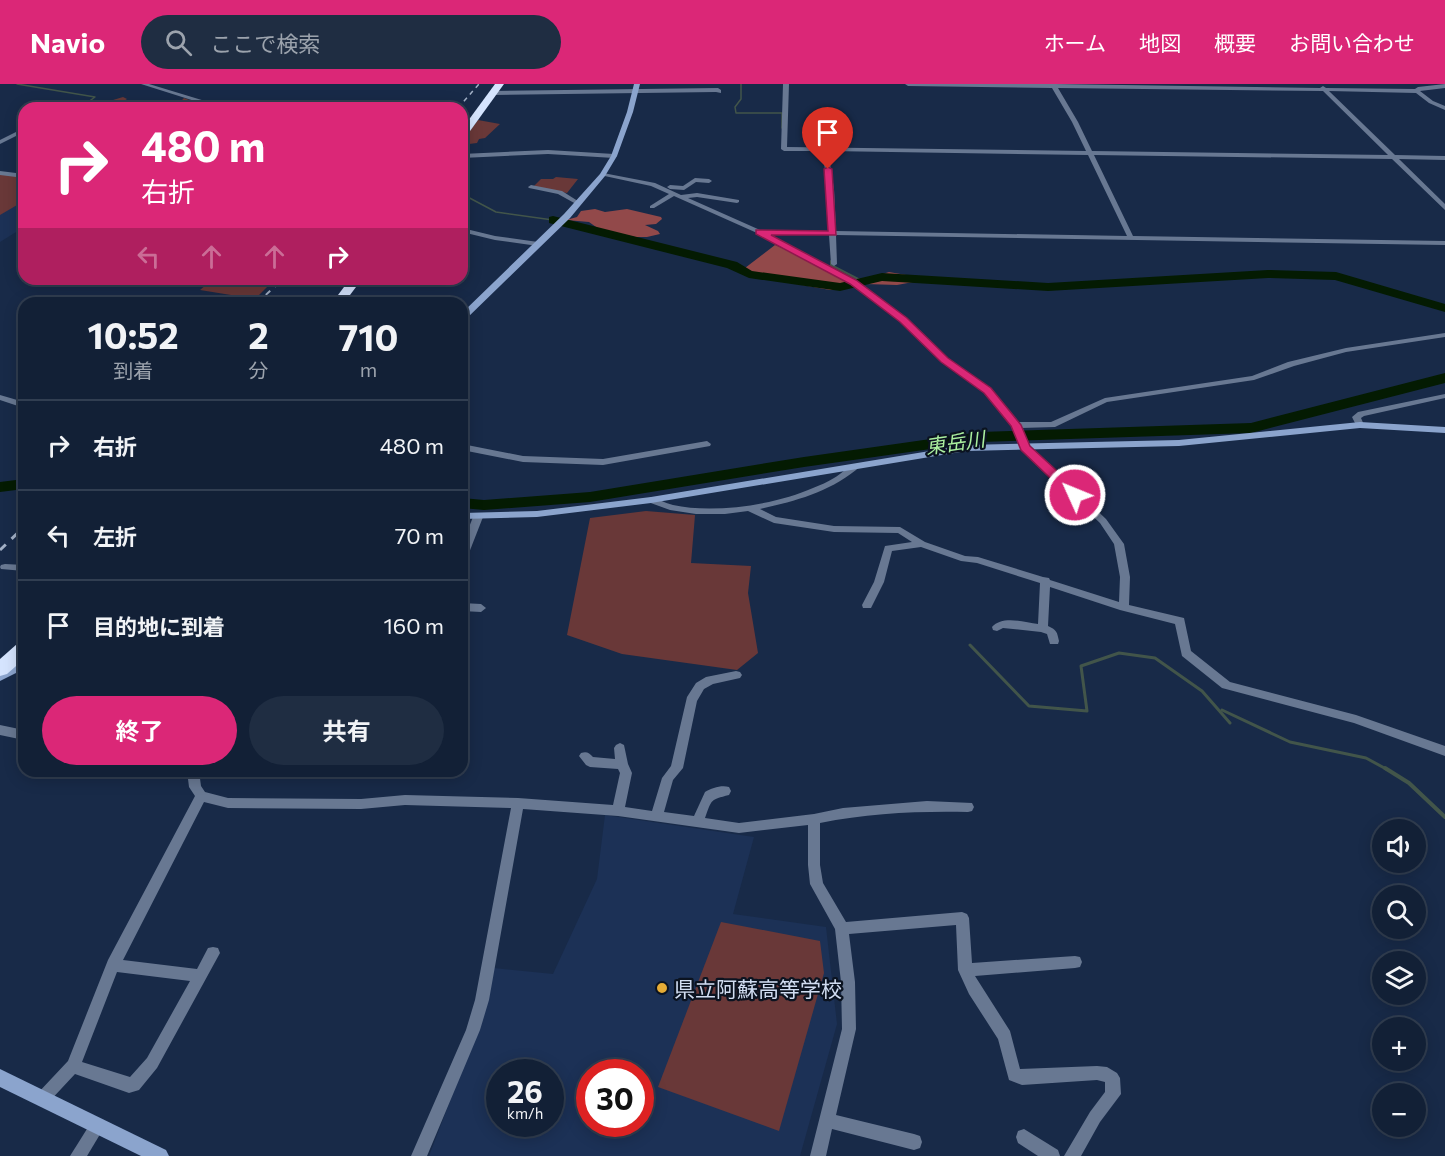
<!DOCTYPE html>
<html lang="ja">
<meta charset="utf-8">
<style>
:root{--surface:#122036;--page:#1f2d42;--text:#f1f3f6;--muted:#9ca3ad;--line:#313e51;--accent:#db2777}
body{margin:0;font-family:Commissioner,"Noto Sans JP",sans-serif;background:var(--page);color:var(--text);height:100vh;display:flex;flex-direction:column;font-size:22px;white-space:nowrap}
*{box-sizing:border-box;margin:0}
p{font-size:20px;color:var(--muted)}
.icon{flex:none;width:33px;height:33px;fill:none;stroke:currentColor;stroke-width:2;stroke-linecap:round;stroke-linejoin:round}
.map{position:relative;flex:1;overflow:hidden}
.sheet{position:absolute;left:18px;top:213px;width:450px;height:480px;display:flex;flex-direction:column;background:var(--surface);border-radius:18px;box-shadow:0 3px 15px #0003,0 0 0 2px var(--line)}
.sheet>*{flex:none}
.hud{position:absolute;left:18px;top:18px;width:450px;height:183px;border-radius:18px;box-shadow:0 3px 15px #0003,0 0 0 2px var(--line);background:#db2777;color:#fff;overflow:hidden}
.fabs{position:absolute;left:1372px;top:735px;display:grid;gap:12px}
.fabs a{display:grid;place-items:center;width:54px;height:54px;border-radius:50%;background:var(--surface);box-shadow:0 3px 15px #0003,0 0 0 2px var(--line);font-size:30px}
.speed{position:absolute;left:486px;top:975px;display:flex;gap:12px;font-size:30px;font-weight:700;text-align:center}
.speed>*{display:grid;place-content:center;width:78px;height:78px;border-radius:50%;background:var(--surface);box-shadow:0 3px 15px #0003,0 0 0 2px var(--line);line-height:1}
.speed small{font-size:15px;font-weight:400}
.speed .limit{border:9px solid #d22;background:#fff;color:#111}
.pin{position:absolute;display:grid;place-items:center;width:51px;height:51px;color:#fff;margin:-62px -26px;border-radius:50% 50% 50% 0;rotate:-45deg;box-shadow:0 0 6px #0007}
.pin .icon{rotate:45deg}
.me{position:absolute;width:66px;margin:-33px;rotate:314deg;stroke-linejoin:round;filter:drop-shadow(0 0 4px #0008)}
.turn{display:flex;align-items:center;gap:21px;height:126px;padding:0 24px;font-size:27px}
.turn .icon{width:78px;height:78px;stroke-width:2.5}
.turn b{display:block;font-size:42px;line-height:51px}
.lanes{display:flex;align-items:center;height:57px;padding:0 24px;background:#0003;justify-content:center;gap:30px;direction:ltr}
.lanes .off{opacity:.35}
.eta{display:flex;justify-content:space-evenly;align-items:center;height:102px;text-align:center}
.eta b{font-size:36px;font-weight:700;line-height:42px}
.cta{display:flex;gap:12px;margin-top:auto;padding:12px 24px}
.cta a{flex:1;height:69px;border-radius:36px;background:var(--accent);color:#fff;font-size:24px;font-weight:700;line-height:69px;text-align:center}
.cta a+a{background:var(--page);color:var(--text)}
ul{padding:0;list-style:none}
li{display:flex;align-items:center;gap:18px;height:90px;padding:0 24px;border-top:2px solid var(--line)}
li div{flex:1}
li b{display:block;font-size:22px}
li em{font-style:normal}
header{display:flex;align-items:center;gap:36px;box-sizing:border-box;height:84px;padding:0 30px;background:var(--accent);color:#fff}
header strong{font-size:28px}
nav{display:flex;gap:33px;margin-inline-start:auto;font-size:21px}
.search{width:420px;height:54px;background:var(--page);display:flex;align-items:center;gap:15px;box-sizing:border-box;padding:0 21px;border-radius:33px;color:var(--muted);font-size:22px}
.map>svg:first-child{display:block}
</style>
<header>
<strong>Navio</strong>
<div class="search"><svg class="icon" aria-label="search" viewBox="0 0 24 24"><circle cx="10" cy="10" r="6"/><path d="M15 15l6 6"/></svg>ここで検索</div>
<nav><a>ホーム</a><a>地図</a><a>概要</a><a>お問い合わせ</a></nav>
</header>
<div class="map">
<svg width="1445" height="1072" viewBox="0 0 1445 1072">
<rect width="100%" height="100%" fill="#182a48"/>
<g fill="#1c3156" fill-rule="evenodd">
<polygon points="0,91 24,94 24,143 0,158"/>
<path d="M605,731L754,753L733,830L826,843L837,940L800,1072H429L488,918L494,884L553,890L597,795ZM500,988H550V1040H500ZM590,988H640V1040H590Z"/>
</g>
<g fill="#693838">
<path d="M123,13L127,15L124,17L128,18C146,15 170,31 184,14L202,21L200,24H105L103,21V19Z"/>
<polygon points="478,36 500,40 485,54 479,55 477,59 469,60 462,68 462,57"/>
<polygon points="0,90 24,93 24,117 0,131"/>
<polygon points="556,93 578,95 567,109 533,103 541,95 553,95"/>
<polygon points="213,195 269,201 251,219 228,219 232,215 231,211 200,206"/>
<polygon points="646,427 695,431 691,479 751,482 748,509 758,569 737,586 622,570 567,551 590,434"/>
<polygon points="721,838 820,857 824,889 779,1047 658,1003"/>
</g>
<g fill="#92494a">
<polygon points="595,125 605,128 627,125 661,133 662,135 656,140 645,141 658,147 660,150 647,153 635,153 599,145 589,138 566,136 577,133 581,127"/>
<polygon points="775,161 842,190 848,201 889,188 929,195 897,201 865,200 830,206 758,193 745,184"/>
</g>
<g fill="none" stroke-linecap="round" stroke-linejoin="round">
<g stroke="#42554a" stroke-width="1.5">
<polyline points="17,0 95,13 80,24"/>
<polyline points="741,0 741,15 735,23 736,29 782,29 782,44"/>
<polyline points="825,87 829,131"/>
<polyline points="462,110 496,128 553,136"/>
</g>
<polyline stroke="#42554a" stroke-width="2" points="831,177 831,181 860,196"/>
<g stroke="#42554a" stroke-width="3">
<polyline points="970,561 1029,622 1087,627 1081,582 1119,569 1155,574 1202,607 1230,639"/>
<polyline points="1222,626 1290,658 1366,674 1388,686"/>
</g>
<polyline stroke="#42554a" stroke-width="4" points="1385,684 1409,699 1445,733"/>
<g fill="#041b02" fill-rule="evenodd">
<polygon points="553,132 737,178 752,187 840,199 882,189 1048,199 1268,186 1336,188 1445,220 1445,228 1335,196 1268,194 1048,207 882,197 840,207 749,194 727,184 549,139 549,133"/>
<polygon points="1445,289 1445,299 1251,349 980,358 804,383 590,418 484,426 462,424 462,414 484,416 590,408 804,373 980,348 1251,339"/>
<polygon points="24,395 24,405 0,408 0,398"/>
</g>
<g fill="#687892" fill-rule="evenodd">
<polygon points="141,0 149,0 205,17 208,21 205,24 199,24 202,21 201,19"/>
<path d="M783,0H789L787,63L1086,67L1072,38L1052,4L908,2L905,0H1056L1320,4L1323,2L1326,4L1415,5L1418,3L1445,0V4L1420,7L1433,17L1445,22V26L1429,19L1416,9L1329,7L1395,71L1445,72V76L1399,75L1445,120V126L1392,75L1094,71L1133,152L1445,157V161L836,151L837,180L834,182L831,180L829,151L768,150L856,196L907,234L948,274L991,305L1018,338H1051L1105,314L1252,292L1288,278L1346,264L1445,249V253L1346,268L1294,282L1254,296L1107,318L1055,343L1021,344L1029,362L1106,435L1124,460L1130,493L1129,521L1184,534L1191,567L1230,598L1356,631L1445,662V672L1354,639L1222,604L1182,572L1175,540L1120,526L1050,503L1048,542C1057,546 1057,548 1059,557L1058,560H1050L1047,550L1041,548L1003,544L997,547L993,546L992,543C1002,531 1024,538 1038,540L1040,499L977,479L961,477L921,463L892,467L884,498L871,524H863L862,521L874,498L885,462L912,458L898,449L834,448L774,439L748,427L725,430H696L670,426L648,418L646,416L651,413C658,415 665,419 673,421C713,430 775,421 813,404C820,401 828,398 834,394C841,390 846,384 853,381L858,384L856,386C827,409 795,417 760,425L776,433L834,442L900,443L925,458L965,472L978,473L1043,493L1049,494L1050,496L1119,518L1120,493L1114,460L1100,439L1022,365L1012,342L985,309L942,278L901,238L850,200L757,149L674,112L654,124H650V122L669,110L651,102L600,91L603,89L655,99L681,111L697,109L739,116V118L737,119L697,113L688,114L760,146L829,147L828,105L822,67H784L781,65ZM1058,4L1323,7L1388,71L1092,67L1078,38ZM828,67L1088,71L1127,152L836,147L834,105Z"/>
<polygon points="718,4 721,6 721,9 716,8 493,11 490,9 493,7"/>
<polygon points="24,44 24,48 0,60 0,56"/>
<polygon points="548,66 614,70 617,72 614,74 548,70 462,74 462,70"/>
<polygon points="0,87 24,90 24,94 0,91"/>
<polygon points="695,94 709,95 712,97 709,99 696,98 684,106 670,105 667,103 670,101 683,102"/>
<polygon points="531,101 562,107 581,119 576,120 558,110 529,104 528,103"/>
<polygon points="462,144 495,152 538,158 541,160 538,162 495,156 462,148"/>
<polygon points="1445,310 1445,314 1364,332 1361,334 1364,341 1363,343 1357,343 1352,333 1358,328"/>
<polygon points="0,311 24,318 24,324 0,316"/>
<polygon points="707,357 711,360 710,362 603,381 523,378 462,366 462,360 523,372 603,375"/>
<polygon points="478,430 483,433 467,474 462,477 462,461 473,433"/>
<polygon points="5,480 24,481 24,487 1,485 0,483 1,481"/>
<polygon points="462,519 481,520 486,524 481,528 462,527"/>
<path d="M736,587L740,588L742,591L740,594L713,600L704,605L697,617L683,684L673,696L664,728L694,732L705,708C712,704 721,701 729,703L731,707L729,711C710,716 712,715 705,734L739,739L814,730L843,724L927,717L972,719L974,723L972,727L968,728C919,727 869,729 820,739V781L823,799L846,838L962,828L967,830L969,834L972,879L1075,872L1080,873L1082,878L1080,883L1075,884L975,892L1010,947L1020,985L1097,982L1107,983L1117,989L1120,994L1121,1010L1100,1038L1081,1072H1064L1090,1028L1105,1008V998L1097,996L1022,1001L1009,996L998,955L969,910L958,886L956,841L849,850L855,898L856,945L836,1031L914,1050L920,1052L922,1058L920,1064L914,1066L832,1045L826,1072H810L842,945L841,898L835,845L810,800L808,781V741L739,749L618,732L523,725L489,916L480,946L427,1072H411L466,946L475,916L511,724L405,721L361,725L228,724L204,718L123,876L197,885L208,864L213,863L218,864L220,869L157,984L139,1006L129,1009L75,990L47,1020L42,1023L37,1020L34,1015L37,1010L68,977L108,876L195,712L189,703L187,687H199L201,702L205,708L228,714L361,715L405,711L518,714L613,721L620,689L618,685L590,683L586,681L579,672L581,669C587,667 589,669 593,673L615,675L614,664L616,661L620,659L624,661L628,680L632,689L625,723L652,727L662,694L671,682L687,613L696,599L706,593ZM117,888L190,897L147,974L130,993L82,978Z"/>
<polygon points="0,641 24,646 24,656 0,651"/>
<polygon points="97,1034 102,1037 105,1042 87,1072 70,1072 92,1037"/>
<polygon points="1024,1045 1058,1066 1060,1072 1038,1072 1018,1059 1016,1053 1018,1047"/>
</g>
<g fill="#8ba4cd" fill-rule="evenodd">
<polygon points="634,0 640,0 633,28 617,72 605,92 570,134 465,236 462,237 462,229 564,130 600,90 611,72 627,28"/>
<polygon points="1360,338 1445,343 1445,349 1360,344 1179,362 966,367 651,419 537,433 462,435 462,429 537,427 651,413 966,361 1179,356"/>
<polygon points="24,575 24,585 0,597 0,586"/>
<polygon points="0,985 166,1066 169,1072 141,1072 0,1003"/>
</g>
<g fill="#d5e4fe" fill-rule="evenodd">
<polygon points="495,0 504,0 465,54 462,55 462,45"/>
<polygon points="350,195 362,195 344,219 332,219"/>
<polygon points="24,558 24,575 7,590 0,592 0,575 17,560"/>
</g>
<polyline stroke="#a2b0c6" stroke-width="1.5" stroke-dasharray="4.5 4.5" stroke-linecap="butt" points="458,24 479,0"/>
<polyline stroke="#a2b0c6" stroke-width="2" stroke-dasharray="6 6" stroke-linecap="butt" points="257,219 283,195"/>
<polyline stroke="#a2b0c6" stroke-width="3" stroke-dasharray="8 8" stroke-linecap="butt" points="0,466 24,443"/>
</g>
<polygon fill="#db2777" stroke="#8e194d" stroke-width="1.5" points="828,83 832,85 836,151 771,151 856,196 907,234 948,274 991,304 1021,341 1030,362 1080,408 1080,414 1071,414 1021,366 1011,342 984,309 941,278 900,238 850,200 756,150 756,146 759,146 828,147 824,85"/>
<circle fill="#e6ac36" stroke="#0b1320" stroke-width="2" cx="662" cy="904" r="6"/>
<g text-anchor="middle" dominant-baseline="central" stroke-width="4.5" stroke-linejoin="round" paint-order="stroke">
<g font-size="20" font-style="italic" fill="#abf09f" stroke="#0b1320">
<text transform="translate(955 358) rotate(-8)">東岳川</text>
</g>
<g font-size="21" fill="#d1ddf1" stroke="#0b1320" text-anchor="start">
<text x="674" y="904">県立阿蘇高等学校</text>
</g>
</g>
</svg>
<div class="fabs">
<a><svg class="icon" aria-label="sound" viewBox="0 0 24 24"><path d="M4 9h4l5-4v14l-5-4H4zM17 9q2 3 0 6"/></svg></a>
<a><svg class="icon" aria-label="search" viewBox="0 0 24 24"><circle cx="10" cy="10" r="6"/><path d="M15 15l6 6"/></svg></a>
<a><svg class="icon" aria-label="layers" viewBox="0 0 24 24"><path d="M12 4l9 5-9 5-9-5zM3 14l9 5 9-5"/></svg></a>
<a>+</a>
<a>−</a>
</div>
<div class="speed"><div>26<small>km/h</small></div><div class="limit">30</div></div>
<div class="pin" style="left:828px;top:85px;background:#d93025"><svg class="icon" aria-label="arrive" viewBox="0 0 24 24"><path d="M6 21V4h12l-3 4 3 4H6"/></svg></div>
<svg class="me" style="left:1075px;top:411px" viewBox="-20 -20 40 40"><circle r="17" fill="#db2777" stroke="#fff" stroke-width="3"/><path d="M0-11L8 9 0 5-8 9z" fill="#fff"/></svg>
<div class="hud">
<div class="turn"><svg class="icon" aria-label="right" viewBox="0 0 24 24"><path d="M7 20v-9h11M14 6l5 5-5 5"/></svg><div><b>480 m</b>右折</div></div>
<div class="lanes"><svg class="icon off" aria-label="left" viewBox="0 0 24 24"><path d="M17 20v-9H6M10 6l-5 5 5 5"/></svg><svg class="icon off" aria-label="ahead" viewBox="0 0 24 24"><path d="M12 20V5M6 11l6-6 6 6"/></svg><svg class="icon off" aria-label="ahead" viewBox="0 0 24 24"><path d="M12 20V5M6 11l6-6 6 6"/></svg><svg class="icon" aria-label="right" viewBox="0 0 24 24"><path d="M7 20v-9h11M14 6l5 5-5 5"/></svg></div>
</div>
<section class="sheet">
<div class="eta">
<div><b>10:52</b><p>到着</p></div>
<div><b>2</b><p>分</p></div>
<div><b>710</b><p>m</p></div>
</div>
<ul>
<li><svg class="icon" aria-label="right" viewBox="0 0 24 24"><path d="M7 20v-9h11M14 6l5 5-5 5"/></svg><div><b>右折</b></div><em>480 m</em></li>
<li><svg class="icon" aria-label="left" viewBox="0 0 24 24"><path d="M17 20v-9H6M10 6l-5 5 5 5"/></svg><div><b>左折</b></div><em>70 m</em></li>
<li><svg class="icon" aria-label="arrive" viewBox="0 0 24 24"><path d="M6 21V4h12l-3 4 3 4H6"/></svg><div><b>目的地に到着</b></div><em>160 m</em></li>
</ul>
<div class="cta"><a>終了</a><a>共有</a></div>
</section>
</div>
